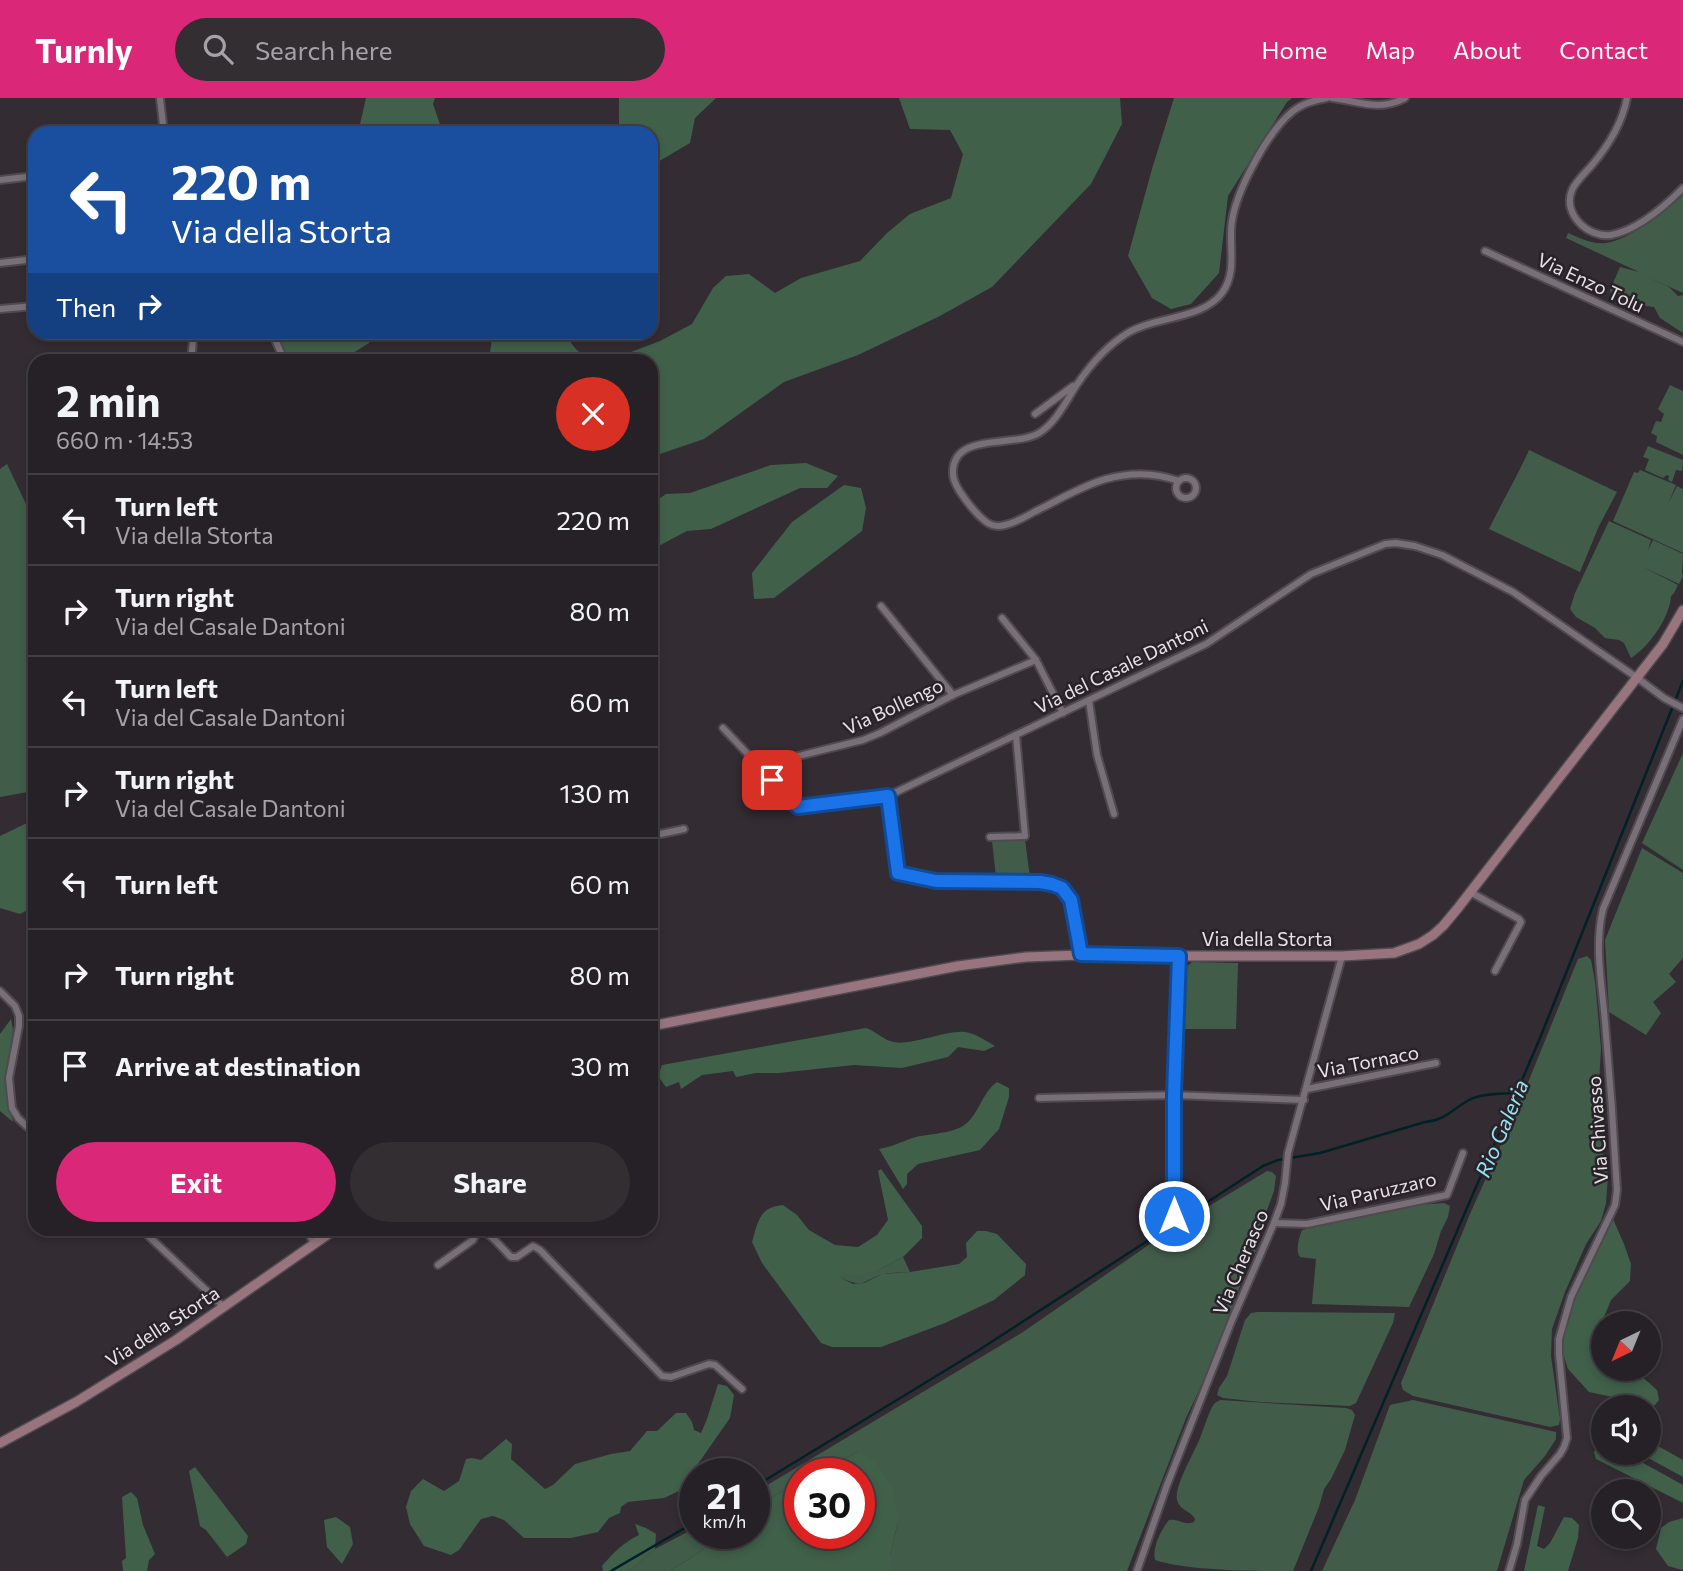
<!DOCTYPE html>
<meta charset="utf-8">
<style>
:root{--surface:#262126;--page:#322e32;--text:#f1f3f6;--muted:#a4a3a7;--line:#423e43;--accent:#db2777}
body{margin:0;font-family:Commissioner,sans-serif;background:var(--page);color:var(--text);height:100vh;display:flex;flex-direction:column;font-size:26px;white-space:nowrap}
*{box-sizing:border-box;margin:0}
p{font-size:23px;color:var(--muted)}
.icon{flex:none;width:38px;height:38px;fill:none;stroke:currentColor;stroke-width:2;stroke-linecap:round;stroke-linejoin:round}
.map{position:relative;flex:1;overflow:hidden}
.panel{position:absolute;left:28px;top:256px;width:630px;height:882px;display:flex;flex-direction:column;background:var(--surface);border-radius:21px;box-shadow:0 4px 10px #0003,0 0 0 2px var(--line)}
.panel>*{flex:none}
.banner{position:absolute;left:28px;top:28px;width:630px;height:214px;border-radius:21px;box-shadow:0 4px 10px #0003,0 0 0 2px var(--line);background:#1a4fa0;color:#fff;overflow:hidden}
.needle{width:46px;rotate:223deg}
.controls{position:absolute;left:1591px;top:1213px;display:grid;gap:14px}
.controls a{display:grid;place-items:center;width:70px;height:70px;border-radius:50%;background:var(--surface);box-shadow:0 4px 10px #0003,0 0 0 2px var(--line);font-size:35px}
.speed{position:absolute;left:679px;top:1360px;display:flex;gap:14px;font-size:35px;font-weight:700;text-align:center}
.speed>*{display:grid;place-content:center;width:91px;height:91px;border-radius:50%;background:var(--surface);box-shadow:0 4px 10px #0003,0 0 0 2px var(--line);line-height:1}
.speed small{font-size:18px;font-weight:400}
.speed .limit{border:10px solid #d22;background:#fff;color:#111}
.pin{position:absolute;display:grid;place-items:center;width:60px;height:60px;color:#fff;margin:-30px;border-radius:14px;box-shadow:0 4px 10px #0006}
.me{position:absolute;width:77px;margin:-38px;rotate:0deg;stroke-linejoin:round;filter:drop-shadow(0 0 5px #0008)}
.turn{display:flex;align-items:center;gap:24px;height:147px;padding:0 28px;font-size:32px}
.turn .icon{width:91px;height:91px;stroke-width:2.5}
.turn b{display:block;font-size:49px;line-height:60px}
.then{display:flex;align-items:center;height:66px;padding:0 28px;background:#0003;gap:14px;font-size:26px}
.round{display:grid;place-items:center;flex:none;width:74px;height:74px;border-radius:37px;background:var(--page)}
.headline{display:flex;align-items:center;justify-content:space-between;height:119px;padding:0 28px}
h1{font-size:42px;font-weight:700;line-height:52px}
.action{display:flex;gap:14px;margin-top:auto;padding:14px 28px}
.action a{flex:1;height:80px;border-radius:42px;background:var(--accent);color:#fff;font-size:28px;font-weight:700;line-height:80px;text-align:center}
.action a+a{background:var(--page);color:var(--text)}
ul{padding:0;list-style:none}
li{display:flex;align-items:center;gap:21px;height:91px;padding:0 28px;border-top:2px solid var(--line)}
li div{flex:1}
li b{display:block;font-size:26px}
li em{font-style:normal}
header{display:flex;align-items:center;gap:42px;box-sizing:border-box;height:98px;padding:0 35px;background:var(--accent);color:#fff}
header strong{font-size:33px}
nav{display:flex;gap:38px;margin-inline-start:auto;font-size:24px}
.search{width:490px;height:63px;background:var(--page);display:flex;align-items:center;gap:18px;box-sizing:border-box;padding:0 24px;border-radius:38px;color:var(--muted);font-size:26px}
.map>svg:first-child{display:block}
</style>
<header>
<strong>Turnly</strong>
<div class="search"><svg class="icon" aria-label="search" viewBox="0 0 24 24"><circle cx="10" cy="10" r="6"/><path d="M15 15l6 6"/></svg>Search here</div>
<nav><a>Home</a><a>Map</a><a>About</a><a>Contact</a></nav>
</header>
<div class="map">
<svg width="1683" height="1473" viewBox="0 0 1683 1473">
<rect width="100%" height="100%" fill="#332c33"/>
<g fill="#425c4a">
<path d="M1683,97V195L1643,177L1669,189L1678,198L1683,197V235L1660,220L1654,209L1639,207L1633,203L1632,199L1627,197C1622,199 1616,202 1611,197L1610,192L1620,169L1639,174L1566,140L1568,135C1580,140 1593,147 1606,145C1631,141 1665,114 1683,97Z"/>
<polygon points="1670,287 1683,293 1683,357 1656,344 1657,338 1651,335 1656,323 1661,324 1664,316 1658,311"/>
<polygon points="1648,348 1683,362 1682,373 1676,372 1672,384 1668,382 1669,378 1667,377 1663,380 1645,372 1649,361 1643,359"/>
<path d="M1529,352L1617,394L1599,428L1580,474L1489,431C1502,404 1517,379 1529,352Z"/>
<polygon points="7,366 35,425 35,690 28,694 0,699 0,371"/>
<polygon points="1640,372 1676,387 1668,406 1677,388 1683,391 1683,455 1613,423 1634,374 1638,375"/>
<path d="M1609,423L1651,442L1648,452L1653,442L1683,456L1682,475L1683,478L1679,486L1643,469L1678,487L1674,495L1671,498C1670,519 1649,549 1631,560L1624,545L1619,542L1605,540L1595,530L1576,519L1570,511L1575,495Z"/>
<polygon points="1683,655 1683,772 1642,745"/>
<polygon points="1025,741 1030,780 996,779 992,743"/>
<polygon points="1642,750 1683,775 1683,860 1669,876 1676,884 1653,904 1661,915 1646,937 1609,914 1605,842"/>
<polygon points="1587,858 1591,862 1595,883 1601,950 1598,1004 1603,1057 1608,1077 1606,1105 1601,1123 1586,1146 1565,1194 1552,1231 1551,1258 1560,1321 1559,1327 1550,1329 1413,1298 1403,1292 1401,1285 1470,1116 1521,1002 1578,861"/>
<polygon points="1192,864 1238,865 1236,931 1183,931 1183,874 1185,870"/>
<polygon points="1267,1073 1272,1074 1276,1078 1274,1093 1263,1123 1258,1148 1243,1179 1218,1252 1186,1320 1127,1473 890,1473 890,1457 898,1424 858,1354 816,1375 800,1376 800,1384 776,1397 754,1413 754,1395 1023,1234 1176,1128"/>
<path d="M1444,1105L1450,1108L1448,1119L1441,1133L1434,1156L1409,1209L1312,1206L1316,1161L1300,1159C1295,1152 1299,1140 1302,1132L1418,1107Z"/>
<path d="M903,1159L910,1174C901,1175 889,1174 880,1177C859,1185 864,1190 841,1180L842,1174L880,1171Z"/>
<polygon points="1258,1214 1395,1215 1393,1225 1356,1305 1350,1308 1260,1304 1223,1300 1217,1297 1219,1290 1227,1278 1245,1222 1251,1215"/>
<path d="M1220,1302L1346,1310L1352,1312L1355,1317L1345,1352L1331,1381L1324,1391L1319,1409L1293,1473C1254,1473 1188,1473 1155,1462C1152,1449 1161,1432 1169,1422C1178,1420 1184,1428 1194,1424L1195,1421C1191,1413 1179,1412 1177,1402C1174,1388 1195,1353 1200,1340C1204,1330 1207,1319 1212,1309C1215,1304 1215,1305 1220,1302Z"/>
<polygon points="1413,1302 1556,1334 1556,1341 1545,1358 1524,1382 1497,1473 1322,1473 1355,1402 1390,1307"/>
<polygon points="695,1430 695,1435 725,1435 697,1456 670,1473 629,1473 655,1451"/>
</g>
<g fill="#40604a">
<polygon points="366,0 435,0 433,6 443,35 358,35"/>
<polygon points="619,0 716,0 695,20 690,45 651,68 651,35 619,35"/>
<polygon points="899,0 1120,0 1122,26 1091,86 992,189 938,219 858,257 784,284 704,341 651,359 651,262 610,262 660,243 692,226 713,190 726,178 749,176 775,195 801,180 860,163 887,135 910,116 951,100 963,56 950,32 910,31"/>
<polygon points="1174,0 1292,0 1287,4 1228,98 1219,175 1191,206 1171,211 1152,200 1128,158 1152,71"/>
<polygon points="493,234 565,235 574,249 584,259 603,262 489,262"/>
<polygon points="275,235 370,235 369,245 342,262 288,262"/>
<polygon points="806,365 838,378 827,390 800,390 711,431 687,433 651,452 651,406 666,396 690,395 771,367"/>
<polygon points="844,387 861,390 866,410 862,433 774,500 754,501 752,475 792,424"/>
<polygon points="27,725 35,729 35,808 20,816 0,810 0,738"/>
<polygon points="11,921 13,931 6,993 13,1024 0,1013 0,936"/>
<path d="M866,930C875,933 883,941 890,943C910,950 942,932 965,934C975,935 986,943 995,948L984,953L958,949L948,959L902,970L854,967L779,975H756L736,979L733,973L702,977L681,991L679,984L666,989L658,978L662,967Z"/>
<path d="M997,984L1009,990V999L999,1031L980,1052L918,1066L907,1076V1086L903,1091L879,1051C892,1049 903,1043 916,1039C932,1035 956,1036 968,1024C980,1012 983,994 997,984Z"/>
<path d="M881,1071L922,1128V1140L903,1159L880,1171L858,1178L843,1174L841,1180L853,1186L864,1185L882,1176L910,1174L959,1166L967,1159L966,1145L977,1133H986L997,1136L1026,1166L1025,1177L994,1202L945,1225L881,1249H832L821,1245L762,1165L752,1144C758,1124 759,1109 783,1107L797,1117L809,1132L835,1147L858,1149L877,1137L888,1122L878,1073Z"/>
<polygon points="1613,1121 1624,1146 1631,1166 1630,1183 1611,1202 1597,1236 1596,1249 1600,1256 1603,1258 1603,1270 1628,1271 1640,1277 1657,1292 1659,1302 1654,1308 1589,1294 1568,1271 1562,1252 1565,1226 1574,1197"/>
<polygon points="718,1286 727,1288 734,1297 730,1320 679,1393 664,1400 628,1404 621,1409 620,1415 609,1420 598,1434 571,1440 524,1440 504,1422 493,1418 481,1421 459,1452 451,1457 424,1448 410,1426 406,1409 411,1393 423,1381 444,1393 459,1383 466,1361 472,1360 481,1362 506,1341 512,1346 511,1361 545,1391 553,1387 575,1366 611,1356 630,1353 647,1333 657,1333 676,1315 686,1315 692,1324 694,1332 701,1335 707,1321"/>
<polygon points="1601,1341 1603,1342 1603,1354 1625,1355 1683,1387 1683,1405 1596,1361 1594,1354"/>
<polygon points="1649,1343 1683,1362 1683,1379 1639,1355 1648,1354"/>
<polygon points="858,1354 876,1364 893,1391 898,1424 890,1457 890,1473 670,1473 697,1456 725,1435 754,1435 754,1413 776,1397 800,1384 800,1435 859,1435 859,1376 816,1375"/>
<polygon points="195,1369 248,1438 246,1446 227,1459 206,1432 200,1428 189,1373"/>
<polygon points="131,1394 137,1400 143,1427 155,1456 149,1462 147,1473 123,1473 122,1463 126,1460 122,1399"/>
<polygon points="1538,1407 1545,1409 1537,1448 1544,1451 1550,1445 1564,1419 1572,1420 1579,1427 1578,1440 1568,1473 1524,1473"/>
<polygon points="336,1419 350,1429 353,1446 342,1466 327,1449 324,1422"/>
<polygon points="1683,1420 1683,1471 1682,1472 1668,1468 1656,1451 1661,1430 1669,1424"/>
<path d="M635,1426L646,1430L656,1436L655,1451L629,1473H603L602,1468C613,1455 624,1444 639,1437Z"/>
</g>
<g fill="none" stroke-linecap="round" stroke-linejoin="round">
<g stroke="#002227" stroke-width="2.5">
<path d="M754,1389L979,1252L1263,1068L1278,1062L1320,1055L1425,1024C1447,1022 1453,1010 1471,1001C1484,995 1502,996 1516,995"/>
<polyline points="611,1473 695,1424"/>
<polyline points="1311,1473 1540,940 1683,583"/>
</g>
<g stroke="#504a50" stroke-width="10">
<g id="minor">
<polyline points="160,0 164,35"/>
<path d="M1332,0C1359,3 1378,14 1405,0"/>
<path d="M1627,0C1622,26 1609,47 1592,67C1586,74 1576,83 1572,92C1562,116 1588,140 1611,137C1637,132 1665,108 1683,90"/>
<polyline points="0,82 35,78"/>
<polyline points="1485,153 1683,244"/>
<polyline points="0,165 35,161"/>
<polyline points="0,211 35,208"/>
<polyline points="272,234 284,262"/>
<polyline points="191,262 194,234"/>
<polyline points="1035,316 1073,288"/>
<circle cx="1186" cy="390" r="10"/>
<path d="M1179,383C1154,374 1131,374 1106,381C1081,388 1057,403 1034,414C1025,419 1015,425 1005,427C998,429 991,428 985,423C975,415 953,389 953,376C951,333 1015,350 1039,335C1057,324 1067,301 1078,285C1091,266 1107,248 1126,236C1154,218 1202,222 1222,195C1238,173 1228,147 1232,123C1237,91 1268,33 1293,13C1303,5 1315,2 1327,0"/>
<polyline points="881,508 953,597"/>
<polyline points="1002,520 1036,562 1063,615"/>
<polyline points="1089,603 1097,657 1114,716"/>
<polyline points="723,630 798,709 888,698"/>
<polyline points="758,668 863,642 880,635 953,597 1036,562"/>
<polyline points="651,738 684,731"/>
<polyline points="990,739 1025,738 1016,637"/>
<polyline points="1470,794 1519,821 1521,824 1495,873"/>
<polyline points="1081,857 1071,802 1062,790 1052,786 1040,784 936,783 898,775 888,698 1206,546 1311,476 1385,446 1396,445 1415,448 1442,457 1513,494 1636,579 1664,600 1683,610"/>
<polyline points="0,893 15,908 19,918 19,928 9,980 12,1010 18,1020 35,1036"/>
<polyline points="1307,991 1436,965"/>
<polyline points="1039,1000 1174,997 1304,1002"/>
<polyline points="1174,1118 1174,997 1179,858"/>
<polyline points="1274,1125 1307,1126 1447,1097 1463,1055"/>
<polyline points="140,1130 224,1209"/>
<polyline points="306,1130 314,1146"/>
<path d="M472,1130C489,1132 499,1147 511,1159H517L533,1148L540,1152L662,1278L671,1279L709,1266L715,1267L742,1291"/>
<polyline points="438,1167 473,1142 475,1138 470,1130"/>
<polyline points="1137,1473 1167,1387 1232,1222 1274,1125 1281,1106 1285,1085 1288,1055 1342,858"/>
<path d="M1509,1473L1517,1446L1525,1402L1541,1378L1560,1356L1564,1349L1567,1340L1559,1256V1241L1571,1199L1615,1107L1617,1092C1614,1036 1610,980 1605,924C1602,886 1594,848 1603,811L1683,621"/>
</g>
</g>
<g stroke="#504a50" stroke-width="12">
<g id="secondary">
<polyline points="651,928 958,868 1026,859 1081,857 1179,858 1342,858 1394,855 1419,846 1433,837 1443,828 1458,810 1663,546 1683,512"/>
<polyline points="0,1345 76,1304 176,1242 337,1130"/>
</g>
</g>
<use href="#minor" stroke="#786f78" stroke-width="6"/>
<use href="#secondary" stroke="#98747f" stroke-width="9"/>
</g>
<g fill="none" stroke-linecap="round" stroke-linejoin="round">
<g stroke="#114b97" stroke-width="18">
<polyline id="route" points="772,682 798,709 888,698 898,775 936,783 1040,784 1052,786 1062,790 1071,802 1081,856 1179,858 1174,998 1174,1118"/>
</g>
<use href="#route" stroke="#1a73e8" stroke-width="12"/>
</g>
<g text-anchor="middle" dominant-baseline="central" stroke-width="5" stroke-linejoin="round" paint-order="stroke">
<g font-size="19" fill="#e6e2e6" stroke="#292229">
<text transform="translate(1591 184) rotate(25)">Via Enzo Tolu</text>
<text transform="translate(1121 568) rotate(-26)">Via del Casale Dantoni</text>
<text transform="translate(893 608) rotate(-25)">Via Bollengo</text>
<text x="1267" y="840">Via della Storta</text>
<text transform="translate(1368 963) rotate(-11)">Via Tornaco</text>
<text transform="translate(1597 1032) rotate(-94)">Via Chivasso</text>
<text transform="translate(1378 1093) rotate(-13)">Via Paruzzaro</text>
<text transform="translate(1240 1164) rotate(-67)">Via Cherasco</text>
<text transform="translate(162 1228) rotate(-33)">Via della Storta</text>
</g>
<g font-size="21" font-style="italic" fill="#93e5f3" stroke="#292229">
<text transform="translate(1501 1030) rotate(-67)">Rio Galeria</text>
</g>
</g>
</svg>
<div class="controls">
<a><svg class="needle" viewBox="-14 -14 28 28"><path d="M0-13l5 13h-10z" fill="#e53935"/><path d="M0 13l5-13h-10z" fill="#a4a3a7"/></svg></a>
<a><svg class="icon" aria-label="sound" viewBox="0 0 24 24"><path d="M4 9h4l5-4v14l-5-4H4zM17 9q2 3 0 6"/></svg></a>
<a><svg class="icon" aria-label="search" viewBox="0 0 24 24"><circle cx="10" cy="10" r="6"/><path d="M15 15l6 6"/></svg></a>
</div>
<div class="speed"><div>21<small>km/h</small></div><div class="limit">30</div></div>
<div class="pin" style="left:772px;top:682px;background:#d93025"><svg class="icon" aria-label="arrive" viewBox="0 0 24 24"><path d="M6 21V4h12l-3 4 3 4H6"/></svg></div>
<svg class="me" style="left:1174px;top:1118px" viewBox="-20 -20 40 40"><circle r="17" fill="#1a73e8" stroke="#fff" stroke-width="3"/><path d="M0-11L8 9 0 5-8 9z" fill="#fff"/></svg>
<div class="banner">
<div class="turn"><svg class="icon" aria-label="left" viewBox="0 0 24 24"><path d="M17 20v-9H6M10 6l-5 5 5 5"/></svg><div><b>220 m</b>Via della Storta</div></div>
<div class="then">Then<svg class="icon" aria-label="right" viewBox="0 0 24 24"><path d="M7 20v-9h11M14 6l5 5-5 5"/></svg></div>
</div>
<section class="panel">
<div class="headline"><div><h1>2 min</h1><p>660 m · 14:53</p></div><a class="round" style="background:#d93025;color:#fff"><svg class="icon" aria-label="close" viewBox="0 0 24 24"><path d="M6 6l12 12M18 6L6 18"/></svg></a></div>
<ul>
<li><svg class="icon" aria-label="left" viewBox="0 0 24 24"><path d="M17 20v-9H6M10 6l-5 5 5 5"/></svg><div><b>Turn left</b><p>Via della Storta</p></div><em>220 m</em></li>
<li><svg class="icon" aria-label="right" viewBox="0 0 24 24"><path d="M7 20v-9h11M14 6l5 5-5 5"/></svg><div><b>Turn right</b><p>Via del Casale Dantoni</p></div><em>80 m</em></li>
<li><svg class="icon" aria-label="left" viewBox="0 0 24 24"><path d="M17 20v-9H6M10 6l-5 5 5 5"/></svg><div><b>Turn left</b><p>Via del Casale Dantoni</p></div><em>60 m</em></li>
<li><svg class="icon" aria-label="right" viewBox="0 0 24 24"><path d="M7 20v-9h11M14 6l5 5-5 5"/></svg><div><b>Turn right</b><p>Via del Casale Dantoni</p></div><em>130 m</em></li>
<li><svg class="icon" aria-label="left" viewBox="0 0 24 24"><path d="M17 20v-9H6M10 6l-5 5 5 5"/></svg><div><b>Turn left</b></div><em>60 m</em></li>
<li><svg class="icon" aria-label="right" viewBox="0 0 24 24"><path d="M7 20v-9h11M14 6l5 5-5 5"/></svg><div><b>Turn right</b></div><em>80 m</em></li>
<li><svg class="icon" aria-label="arrive" viewBox="0 0 24 24"><path d="M6 21V4h12l-3 4 3 4H6"/></svg><div><b>Arrive at destination</b></div><em>30 m</em></li>
</ul>
<div class="action"><a>Exit</a><a>Share</a></div>
</section>
</div>
